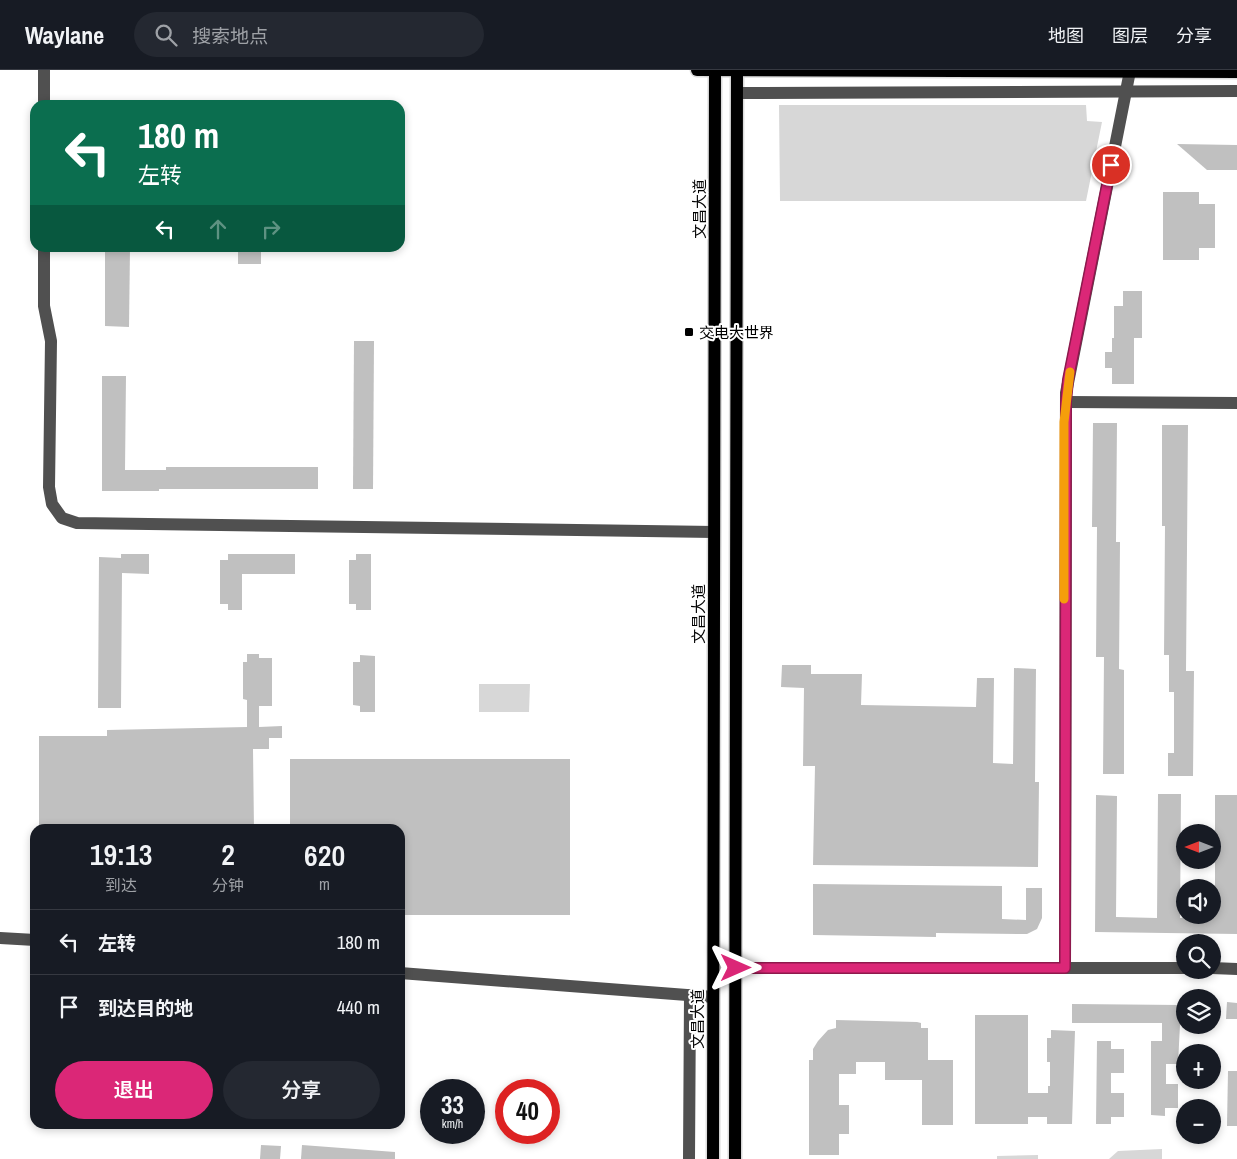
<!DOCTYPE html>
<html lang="zh">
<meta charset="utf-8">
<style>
:root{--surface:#171b24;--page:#242831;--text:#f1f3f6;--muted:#9ea1a6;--line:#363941;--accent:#db2777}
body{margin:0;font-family:"Archivo Narrow","Noto Sans SC",sans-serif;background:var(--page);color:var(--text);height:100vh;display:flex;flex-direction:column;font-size:19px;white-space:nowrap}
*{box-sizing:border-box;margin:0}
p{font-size:16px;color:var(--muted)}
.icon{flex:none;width:28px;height:28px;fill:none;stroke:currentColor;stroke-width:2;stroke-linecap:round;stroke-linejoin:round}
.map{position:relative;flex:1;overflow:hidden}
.panel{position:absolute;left:30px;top:754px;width:375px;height:305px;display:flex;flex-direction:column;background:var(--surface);border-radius:15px;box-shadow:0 2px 8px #0003}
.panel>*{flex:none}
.top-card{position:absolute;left:30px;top:30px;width:375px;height:152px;border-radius:15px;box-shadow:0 2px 8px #0003;background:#0b6e4f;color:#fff;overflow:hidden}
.needle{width:32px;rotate:270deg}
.tools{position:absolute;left:1176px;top:754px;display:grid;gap:10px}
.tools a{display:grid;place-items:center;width:45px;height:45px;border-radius:50%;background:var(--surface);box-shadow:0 2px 8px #0003;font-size:25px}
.speed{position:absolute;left:420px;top:1009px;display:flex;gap:10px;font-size:25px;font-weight:700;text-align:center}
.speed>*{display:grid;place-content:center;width:65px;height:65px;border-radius:50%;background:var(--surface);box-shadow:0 2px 8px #0003;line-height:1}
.speed small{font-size:12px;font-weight:400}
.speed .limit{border:8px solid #d22;background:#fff;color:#111}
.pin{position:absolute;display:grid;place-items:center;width:42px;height:42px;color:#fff;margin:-21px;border:2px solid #fff;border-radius:50%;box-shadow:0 1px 5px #0007}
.me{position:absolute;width:55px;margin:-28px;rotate:90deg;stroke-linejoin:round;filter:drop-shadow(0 0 4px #0008)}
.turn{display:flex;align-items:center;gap:18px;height:105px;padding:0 25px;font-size:22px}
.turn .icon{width:65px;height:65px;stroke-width:2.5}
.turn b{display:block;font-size:35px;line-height:42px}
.lanes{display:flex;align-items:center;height:48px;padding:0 25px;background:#0003;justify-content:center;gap:25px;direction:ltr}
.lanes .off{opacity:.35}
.eta{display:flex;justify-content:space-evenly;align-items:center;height:85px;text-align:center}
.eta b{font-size:30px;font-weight:600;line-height:35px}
.button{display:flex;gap:10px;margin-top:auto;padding:10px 25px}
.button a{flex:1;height:58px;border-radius:30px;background:var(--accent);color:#fff;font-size:20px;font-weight:600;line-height:58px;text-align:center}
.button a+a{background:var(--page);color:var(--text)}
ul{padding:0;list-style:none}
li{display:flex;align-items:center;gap:15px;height:65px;padding:0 25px;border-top:1px solid var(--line)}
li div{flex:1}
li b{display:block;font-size:19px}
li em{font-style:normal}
header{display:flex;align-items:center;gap:30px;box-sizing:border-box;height:70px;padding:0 25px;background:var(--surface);border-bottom:1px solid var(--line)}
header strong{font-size:24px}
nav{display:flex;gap:28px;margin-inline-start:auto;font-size:18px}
.search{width:350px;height:45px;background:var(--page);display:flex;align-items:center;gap:12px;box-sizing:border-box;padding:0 18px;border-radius:28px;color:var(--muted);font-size:19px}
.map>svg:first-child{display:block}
</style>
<header>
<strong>Waylane</strong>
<div class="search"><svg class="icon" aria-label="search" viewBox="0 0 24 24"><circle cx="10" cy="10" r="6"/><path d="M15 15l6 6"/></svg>搜索地点</div>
<nav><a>地图</a><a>图层</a><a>分享</a></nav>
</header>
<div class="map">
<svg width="1237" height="1089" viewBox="0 0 1237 1089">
<rect width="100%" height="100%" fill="#fff"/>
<g fill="#d7d7d7">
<polygon points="779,35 1086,35 1087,51 1102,52 1086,131 780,131"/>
<polygon points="479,614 530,614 529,642 479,642"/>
<polygon points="1162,1079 1162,1089 1109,1089 1118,1081"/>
<polygon points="1038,1085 1038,1089 997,1089 997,1086"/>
</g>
<g fill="#c0c0c0">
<polygon points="1177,74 1237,75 1237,100 1207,100"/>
<polygon points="1163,122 1199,122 1199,134 1215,134 1215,178 1199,178 1199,190 1163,190"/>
<polygon points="105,178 130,178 129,257 105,256"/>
<rect x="238" y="178" width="23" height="16"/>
<polygon points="1123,221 1142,221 1142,268 1134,268 1134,314 1112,314 1112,298 1105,298 1105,282 1112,282 1112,268 1114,268 1114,236 1123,236"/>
<polygon points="354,271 374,271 373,419 353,419"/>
<polygon points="102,306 126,306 125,400 166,400 166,397 318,397 318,419 159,419 159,421 102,421"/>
<polygon points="1093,353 1117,353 1116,472 1120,472 1119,599 1124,600 1124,704 1103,704 1104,587 1096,587 1097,457 1092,457"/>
<polygon points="1162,355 1188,355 1186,601 1194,601 1193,706 1168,706 1168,683 1174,683 1174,622 1169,622 1169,585 1164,585 1165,456 1162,456"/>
<polygon points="121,484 149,484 149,504 122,503 121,638 98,638 99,487 121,488"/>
<polygon points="228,484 295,484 295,504 242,504 242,540 228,540 228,534 220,534 220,490 228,490"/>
<polygon points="356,484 371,484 371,540 356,540 356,534 349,534 349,490 356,490"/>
<polygon points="247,584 259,584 259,588 272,588 272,636 259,636 259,657 282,656 282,668 269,668 269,679 253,679 254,759 39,759 39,666 107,666 107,660 247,657 247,630 243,629 243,592 247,592"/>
<polygon points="360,585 375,586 375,642 360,642 360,636 353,635 353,592 360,592"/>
<polygon points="782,595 811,595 811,604 862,604 861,635 976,637 977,608 994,608 993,693 1013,694 1014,598 1036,599 1035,712 1039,712 1038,797 813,795 815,696 803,696 804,618 781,617"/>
<polygon points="290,689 570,689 570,845 400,845 400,759 290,759"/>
<polygon points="1158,724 1181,724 1180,848 1215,848 1215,725 1237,725 1237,864 1095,862 1096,725 1117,726 1116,847 1157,848"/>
<polygon points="813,814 1002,816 1002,849 1026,850 1026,818 1042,818 1042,848 1037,859 1027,864 936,863 936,867 813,865"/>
<polygon points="1227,932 1237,933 1237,949 1226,949"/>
<polygon points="1072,934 1181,935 1178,994 1166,994 1166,1014 1178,1014 1178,1038 1165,1038 1165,1046 1151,1045 1151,971 1162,971 1162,953 1072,953"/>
<polygon points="975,945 1028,945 1028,1023 1048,1023 1048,1016 1050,1016 1050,992 1047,992 1047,968 1051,968 1051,960 1075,961 1072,1054 1047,1054 1047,1047 1028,1047 1028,1054 975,1054"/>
<polygon points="836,950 917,952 921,953 921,958 928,958 928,990 953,990 953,1055 922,1055 922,1010 885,1010 885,992 856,992 856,1004 839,1004 839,1035 849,1035 849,1064 839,1064 839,1085 809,1085 809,990 813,990 813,979 818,971 828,960 836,958"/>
<polygon points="1097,971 1111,971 1111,979 1124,979 1124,1003 1111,1003 1111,1023 1124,1023 1124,1047 1111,1047 1111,1054 1096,1054"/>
<polygon points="1228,1001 1237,1001 1237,1056 1227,1056"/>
<polygon points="261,1075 281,1076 280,1089 260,1089"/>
<polygon points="302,1075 395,1082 395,1089 301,1089"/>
</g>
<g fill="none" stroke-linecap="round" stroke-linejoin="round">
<g stroke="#dbdbdb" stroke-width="15">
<g id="major">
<polyline points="697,0 1237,2"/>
<polyline points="713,1089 715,0"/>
<polyline points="735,1089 737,0"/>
</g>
</g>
<g stroke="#505050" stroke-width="12">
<polyline points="44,0 44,35"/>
<polyline points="737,23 1237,21"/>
<polyline points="44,178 44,236 51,271 49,417 52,434 62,448 77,453 714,462"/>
<polyline points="1066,332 1237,333"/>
<polyline points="0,868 35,870"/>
<polyline points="736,898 1185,898"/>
<polyline points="1065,898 1066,323 1130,1"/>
<polyline points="1212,898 1237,899"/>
<polyline points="400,903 713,927"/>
<polyline points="689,1089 690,925"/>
</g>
<use href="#major" stroke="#000" stroke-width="12"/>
</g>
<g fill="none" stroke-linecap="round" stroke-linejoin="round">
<g stroke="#8e194d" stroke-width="12">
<polyline id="route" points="736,898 1065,898 1066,332 1068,310 1111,95"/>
</g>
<use href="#route" stroke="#db2777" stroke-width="9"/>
<polyline stroke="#f59e0b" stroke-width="9" points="1064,529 1064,352 1070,302"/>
</g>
<rect fill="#000" stroke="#fff" stroke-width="2" x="684" y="257" width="10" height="10" rx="2.5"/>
<g text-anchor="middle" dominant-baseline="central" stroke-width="4" stroke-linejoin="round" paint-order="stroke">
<g font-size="15" fill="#000" stroke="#fff">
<text transform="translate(699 139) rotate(-90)">文昌大道</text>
<text transform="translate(698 544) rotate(-90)">文昌大道</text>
<text transform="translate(697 949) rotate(-90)">文昌大道</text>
</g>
<g font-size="15" fill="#000" stroke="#fff" text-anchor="start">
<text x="699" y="262">交电大世界</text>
</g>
</g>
</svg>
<div class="tools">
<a><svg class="needle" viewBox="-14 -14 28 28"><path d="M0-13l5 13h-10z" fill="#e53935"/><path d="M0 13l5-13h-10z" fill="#9ea1a6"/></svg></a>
<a><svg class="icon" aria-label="sound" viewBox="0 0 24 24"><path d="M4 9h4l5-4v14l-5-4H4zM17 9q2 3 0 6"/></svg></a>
<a><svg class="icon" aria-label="search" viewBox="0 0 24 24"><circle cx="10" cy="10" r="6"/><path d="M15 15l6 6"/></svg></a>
<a><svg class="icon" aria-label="layers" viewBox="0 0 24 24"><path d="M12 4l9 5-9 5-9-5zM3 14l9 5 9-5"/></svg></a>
<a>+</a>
<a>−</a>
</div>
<div class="speed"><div>33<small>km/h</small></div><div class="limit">40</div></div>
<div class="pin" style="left:1111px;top:95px;background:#d93025"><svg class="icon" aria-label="arrive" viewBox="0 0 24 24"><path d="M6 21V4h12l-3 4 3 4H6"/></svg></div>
<svg class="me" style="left:736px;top:898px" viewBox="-20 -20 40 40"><path d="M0-17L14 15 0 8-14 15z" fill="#db2777" stroke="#fff" stroke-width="4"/></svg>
<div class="top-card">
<div class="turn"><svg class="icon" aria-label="left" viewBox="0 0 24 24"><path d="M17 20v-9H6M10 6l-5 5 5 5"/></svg><div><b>180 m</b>左转</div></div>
<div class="lanes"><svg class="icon" aria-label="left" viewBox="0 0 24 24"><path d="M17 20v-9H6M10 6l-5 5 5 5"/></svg><svg class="icon off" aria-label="ahead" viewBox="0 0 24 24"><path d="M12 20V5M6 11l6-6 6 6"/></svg><svg class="icon off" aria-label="right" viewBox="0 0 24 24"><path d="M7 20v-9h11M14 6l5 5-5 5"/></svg></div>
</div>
<section class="panel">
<div class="eta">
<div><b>19:13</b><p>到达</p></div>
<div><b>2</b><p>分钟</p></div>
<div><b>620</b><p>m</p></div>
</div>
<ul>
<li><svg class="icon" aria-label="left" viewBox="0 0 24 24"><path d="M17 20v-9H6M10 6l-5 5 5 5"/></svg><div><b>左转</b></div><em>180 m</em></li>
<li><svg class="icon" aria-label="arrive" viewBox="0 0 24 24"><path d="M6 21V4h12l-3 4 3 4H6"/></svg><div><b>到达目的地</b></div><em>440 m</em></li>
</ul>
<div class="button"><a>退出</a><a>分享</a></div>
</section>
</div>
